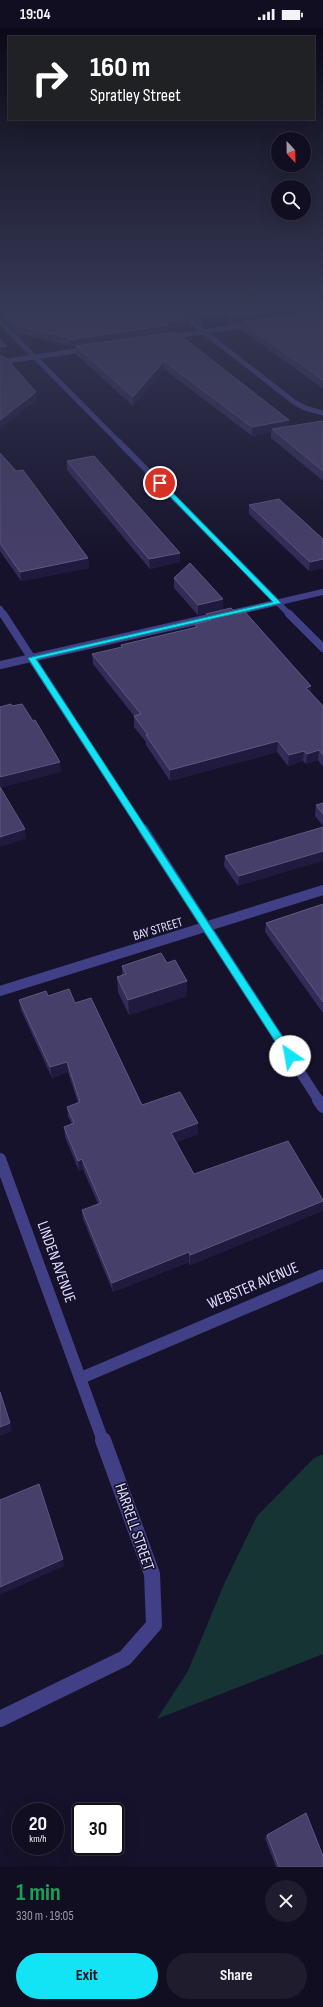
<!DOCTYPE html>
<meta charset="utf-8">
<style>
:root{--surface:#100e20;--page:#1e1c2d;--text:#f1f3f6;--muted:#9c9ca5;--line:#302e3e;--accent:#12e3f5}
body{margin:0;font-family:"Sofia Sans Condensed",sans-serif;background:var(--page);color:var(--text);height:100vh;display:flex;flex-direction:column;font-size:15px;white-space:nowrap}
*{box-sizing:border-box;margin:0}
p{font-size:13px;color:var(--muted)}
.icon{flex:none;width:22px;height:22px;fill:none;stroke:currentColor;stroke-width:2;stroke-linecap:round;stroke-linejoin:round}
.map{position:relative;height:1839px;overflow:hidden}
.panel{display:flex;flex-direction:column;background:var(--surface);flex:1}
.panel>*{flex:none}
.hud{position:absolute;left:8px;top:8px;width:307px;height:84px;border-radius:0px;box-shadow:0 4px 16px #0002,0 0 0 1px var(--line);background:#202124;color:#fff;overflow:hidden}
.needle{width:26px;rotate:158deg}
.fabs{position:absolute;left:271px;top:104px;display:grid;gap:8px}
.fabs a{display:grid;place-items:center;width:40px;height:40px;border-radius:50%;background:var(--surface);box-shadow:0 4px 16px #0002,0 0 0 1px var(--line);font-size:20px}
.speed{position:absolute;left:12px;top:1775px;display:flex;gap:8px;font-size:20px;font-weight:700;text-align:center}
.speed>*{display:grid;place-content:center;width:52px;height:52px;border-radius:50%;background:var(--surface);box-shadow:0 4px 16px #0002,0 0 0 1px var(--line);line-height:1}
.speed small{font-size:10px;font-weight:400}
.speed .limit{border:2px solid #111;border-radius:6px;background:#fff;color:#111}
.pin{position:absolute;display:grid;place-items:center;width:34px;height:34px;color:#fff;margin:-17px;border:2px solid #fff;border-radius:50%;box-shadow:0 1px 4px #0007}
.me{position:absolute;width:44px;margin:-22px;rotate:327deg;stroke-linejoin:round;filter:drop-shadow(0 0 3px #0008)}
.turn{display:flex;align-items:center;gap:14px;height:84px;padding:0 16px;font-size:18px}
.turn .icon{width:52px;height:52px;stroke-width:2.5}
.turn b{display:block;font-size:28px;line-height:34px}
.round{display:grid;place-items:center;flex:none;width:42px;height:42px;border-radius:21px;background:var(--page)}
.head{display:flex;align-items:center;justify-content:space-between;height:68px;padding:0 16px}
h1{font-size:24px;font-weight:700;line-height:30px;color:#1e9e55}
.button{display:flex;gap:8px;margin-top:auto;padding:8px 16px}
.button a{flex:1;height:46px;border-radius:24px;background:var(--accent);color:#111;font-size:16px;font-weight:700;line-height:46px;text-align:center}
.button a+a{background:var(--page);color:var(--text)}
.status{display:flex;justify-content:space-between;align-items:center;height:28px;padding:0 20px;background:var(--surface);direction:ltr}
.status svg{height:11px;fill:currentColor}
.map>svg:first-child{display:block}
</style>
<div class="status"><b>19:04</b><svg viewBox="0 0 49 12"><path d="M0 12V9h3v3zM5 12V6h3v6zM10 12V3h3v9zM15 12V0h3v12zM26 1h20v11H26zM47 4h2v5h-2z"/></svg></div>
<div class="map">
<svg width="323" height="1839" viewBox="0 0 323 1839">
<rect width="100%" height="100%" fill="#16122b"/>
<polygon fill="#163433" points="323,1426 323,1626 157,1691 188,1643 225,1554 257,1488 314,1430"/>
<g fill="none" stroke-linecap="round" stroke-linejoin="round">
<g stroke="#414087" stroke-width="5">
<polyline points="171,278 294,374 305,380 323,385"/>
<polyline points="0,294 120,415"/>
<polyline points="169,309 254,296"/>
<polyline points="0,334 90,321"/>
</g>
<g stroke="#414087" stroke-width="6">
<polyline points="119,414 290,587"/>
<polyline points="0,581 4,587"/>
<polyline points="223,587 323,564"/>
</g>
<g stroke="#414087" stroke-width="8">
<polyline points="3,586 143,802"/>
<polyline points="289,586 323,620"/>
<polyline points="0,637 227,586"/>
</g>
<g stroke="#414087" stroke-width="10">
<polyline points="143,801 319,1073"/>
<polyline points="0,963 323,862"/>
</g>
<g stroke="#414087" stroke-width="12">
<polyline points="318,1072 323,1079"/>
<polyline points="0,1131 103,1413"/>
<polyline points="81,1350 323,1247"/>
</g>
<polyline stroke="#414087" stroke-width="16" points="0,1691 125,1630 154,1597 152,1546 103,1412"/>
</g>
<g fill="#342c58">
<polygon points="0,278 191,290 190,298 168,301 168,305 289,392 289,398 323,394 323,453 271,410 271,404 252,408 164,341 133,378 77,327 76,319 69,320 67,317 16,305 1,290 0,291"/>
<polygon points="177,278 323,278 323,282 232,295 229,293 201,297"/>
<polygon points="323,282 323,361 242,302 242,294"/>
<polygon points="0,425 88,530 89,540 21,553 0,523"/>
<polygon points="67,433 180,525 180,534 150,541 67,442"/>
<polygon points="249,477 323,511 323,540 309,543 249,486"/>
<polygon points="174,550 223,571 223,581 198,587 174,560"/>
<polygon points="206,586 237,586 311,658 311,664 323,678 323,739 318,732 306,736 303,733 288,738 277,724 170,753 146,717 146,714 134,699 134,688 93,636 92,626 121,620 121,617 195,599 195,596 206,594"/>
<polygon points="323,775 323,798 315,788 316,777"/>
<polygon points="323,799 238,858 224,838 225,828"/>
<polygon points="323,876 323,985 265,904 266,895"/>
<polygon points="167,935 187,953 187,968 129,987 118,964 117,949 122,948 122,938"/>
<polygon points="48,968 75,975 142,1077 198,1106 176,1114 194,1146 323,1172 323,1177 322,1183 190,1237 189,1234 113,1264 83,1191 82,1182 98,1176 83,1141 79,1143 65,1109 64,1099 72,1096 68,1089 67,1079 78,1075 68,1044 52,1050 21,982 19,972"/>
<polygon points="267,1807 323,1839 276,1839 265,1810"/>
</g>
<g fill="#201a3e">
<polygon points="303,278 323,278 323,282 232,295 233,288"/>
<polygon points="0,283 1,283 1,290 0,291"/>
<polygon points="229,285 229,293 201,297 202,289"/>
<polygon points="191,290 190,298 168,301 168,305 69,320 69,312 164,294"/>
<polygon points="6,318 7,326 0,327 0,319"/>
<polygon points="164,333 164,341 133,378 133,369"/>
<polygon points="36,364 37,372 0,401 0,392"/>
<polygon points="289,392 289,401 272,401 271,404 252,408 252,399"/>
<polygon points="180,525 180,534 150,541 149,531"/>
<polygon points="88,530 89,540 21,553 20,544"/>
<polygon points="323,531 323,540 309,543 310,534"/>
<polygon points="223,571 223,581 198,587 198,577"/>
<polygon points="311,658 310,669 306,660"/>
<polygon points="278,713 277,724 170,753 170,742"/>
<polygon points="319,722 318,732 306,736 307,726"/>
<polygon points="304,723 303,733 288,738 289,727"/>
<polygon points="60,734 61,744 0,760 0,749"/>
<polygon points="25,801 26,811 0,819 0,809"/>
<polygon points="323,823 323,833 238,858 239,848"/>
<polygon points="187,953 187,968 129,987 128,972"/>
<polygon points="67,1034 68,1044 52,1050 50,1039"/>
<polygon points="198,1095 198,1106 171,1116 171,1105"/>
<polygon points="82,1131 83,1141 79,1143 78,1133"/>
<polygon points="323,1173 322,1183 190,1237 190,1227"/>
<polygon points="189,1224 189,1234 113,1264 112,1255"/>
<polygon points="10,1395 12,1403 0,1408 0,1399"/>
<polygon points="63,1531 64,1538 0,1567 0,1559"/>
</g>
<g fill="#463f69" stroke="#5e5881">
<polygon points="0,278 174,278 191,290 164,294 168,297 69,312 66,309 15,297 1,283 0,283"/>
<polygon points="187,278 303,278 233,288 229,285 202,289"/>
<polygon points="323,282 323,352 242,294"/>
<polygon points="176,304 289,392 252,399 164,333 133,369 76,318"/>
<polygon points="0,311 6,318 0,319"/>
<polygon points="0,328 5,329 36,364 0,392"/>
<polygon points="322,393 323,394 323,443 272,401"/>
<polygon points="0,425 16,443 23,442 88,530 20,544 0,515"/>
<polygon points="94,428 180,525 149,531 67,433"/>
<polygon points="279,471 323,511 323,531 310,534 249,477"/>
<polygon points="190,535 223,571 198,577 174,550"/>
<polygon points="231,580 237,586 245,584 311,658 306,660 323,678 323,727 319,722 307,726 304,723 289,727 278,713 170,742 146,707 148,707 134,688 141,686 92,626 122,619 121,617 197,599 195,596 211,592 206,586"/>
<polygon points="11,676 12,678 22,676 33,693 35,692 60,734 0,749 0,679"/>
<polygon points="0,759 25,801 0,809"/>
<polygon points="323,775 323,786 316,777"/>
<polygon points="323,799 323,823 239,848 225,828"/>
<polygon points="323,876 323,974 266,895"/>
<polygon points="161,925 167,935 175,932 187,953 128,972 117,949 126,946 122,938"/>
<polygon points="69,961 75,975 91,970 142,1077 180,1064 198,1095 171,1105 194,1146 288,1113 323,1172 323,1173 190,1227 189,1224 112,1255 82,1182 101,1175 82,1131 78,1133 64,1099 74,1095 67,1079 80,1074 67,1034 50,1039 19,972 46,963 48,968"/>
<polygon points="0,1364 10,1395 0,1399"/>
<polygon points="39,1456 63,1531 0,1559 0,1472"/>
<polygon points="306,1785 323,1828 323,1839 279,1839 267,1807"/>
</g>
<linearGradient id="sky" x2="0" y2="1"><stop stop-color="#0c0a18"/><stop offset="0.52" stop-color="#363955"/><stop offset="1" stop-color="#363955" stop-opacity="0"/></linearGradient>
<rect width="323" height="535" fill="url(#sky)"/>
<polygon fill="#12e3f5" stroke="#0c949f" points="158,454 162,454 281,575 36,631 293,1025 294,1028 290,1032 286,1030 28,630 273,574 158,456"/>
<g text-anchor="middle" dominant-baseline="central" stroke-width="3.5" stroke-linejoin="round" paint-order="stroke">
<g font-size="13" fill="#e0ddfe" stroke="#16122b">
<text transform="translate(158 901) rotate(-17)">BAY STREET</text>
</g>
<g font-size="16" fill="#e0ddfe" stroke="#16122b">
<text transform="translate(56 1234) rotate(70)">LINDEN AVENUE</text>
<text transform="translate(253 1258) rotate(-23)">WEBSTER AVENUE</text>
<text transform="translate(134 1499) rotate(71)">HARRELL STREET</text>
</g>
</g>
</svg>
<div class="fabs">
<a><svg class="needle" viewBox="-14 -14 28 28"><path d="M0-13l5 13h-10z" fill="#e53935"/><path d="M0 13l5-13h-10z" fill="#9c9ca5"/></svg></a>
<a><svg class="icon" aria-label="search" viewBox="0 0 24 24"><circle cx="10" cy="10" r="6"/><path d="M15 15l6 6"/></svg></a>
</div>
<div class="speed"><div>20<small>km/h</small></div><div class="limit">30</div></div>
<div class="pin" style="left:160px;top:455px;background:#d93025"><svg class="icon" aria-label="arrive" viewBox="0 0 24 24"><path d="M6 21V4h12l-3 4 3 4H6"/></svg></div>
<svg class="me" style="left:290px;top:1028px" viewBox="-20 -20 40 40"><circle r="19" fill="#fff"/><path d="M0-13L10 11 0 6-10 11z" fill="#12e3f5"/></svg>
<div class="hud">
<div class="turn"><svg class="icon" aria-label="right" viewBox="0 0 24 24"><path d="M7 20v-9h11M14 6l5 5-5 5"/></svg><div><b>160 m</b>Spratley Street</div></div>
</div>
</div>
<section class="panel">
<div class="head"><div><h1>1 min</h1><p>330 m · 19:05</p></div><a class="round"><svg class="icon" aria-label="close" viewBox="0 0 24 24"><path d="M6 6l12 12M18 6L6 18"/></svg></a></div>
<div class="button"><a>Exit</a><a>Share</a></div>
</section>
